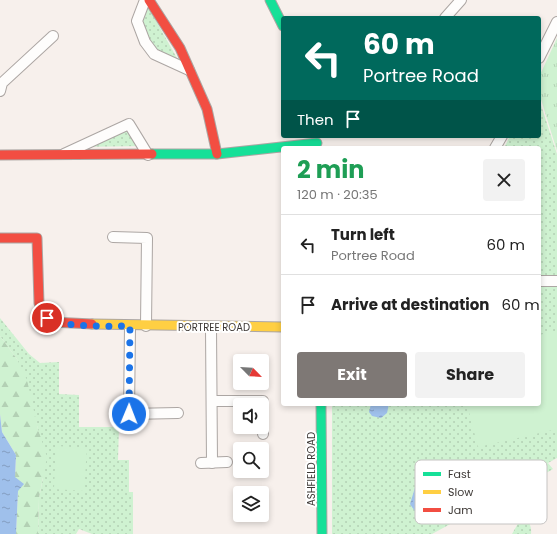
<!DOCTYPE html>
<meta charset="utf-8">
<style>
:root{--surface:#fff;--page:#f2f2f2;--text:#222;--muted:#767676;--line:#e0e0e0;--accent:#7e7875}
body{margin:0;font-family:Poppins,sans-serif;background:var(--page);color:var(--text);height:100vh;display:flex;flex-direction:column;font-size:15px;white-space:nowrap}
*{box-sizing:border-box;margin:0}
p{font-size:13px;color:var(--muted)}
.icon{flex:none;width:22px;height:22px;fill:none;stroke:currentColor;stroke-width:2;stroke-linecap:round;stroke-linejoin:round}
.map{position:relative;flex:1;overflow:hidden}
.side{position:absolute;left:281px;top:146px;width:260px;height:260px;display:flex;flex-direction:column;background:var(--surface);border-radius:4px;box-shadow:0 2px 6px #0003}
.side>*{flex:none}
.guide{position:absolute;left:281px;top:16px;width:260px;height:122px;border-radius:4px;box-shadow:0 2px 6px #0003;background:#00695c;color:#fff;overflow:hidden}
.needle{width:26px;rotate:114deg}
.controls{position:absolute;left:233px;top:354px;display:grid;gap:8px}
.controls a{display:grid;place-items:center;width:36px;height:36px;border-radius:4px;background:var(--surface);box-shadow:0 2px 6px #0003;font-size:20px}
.pin{position:absolute;display:grid;place-items:center;width:34px;height:34px;color:#fff;margin:-17px;border:2px solid #fff;border-radius:50%;box-shadow:0 1px 4px #0007}
.me{position:absolute;width:44px;margin:-22px;rotate:1deg;stroke-linejoin:round;filter:drop-shadow(0 0 3px #0008)}
.turn{display:flex;align-items:center;gap:14px;height:84px;padding:0 16px;font-size:18px}
.turn .icon{width:52px;height:52px;stroke-width:2.5}
.turn b{display:block;font-size:28px;line-height:34px}
.then{display:flex;align-items:center;height:38px;padding:0 16px;background:#0003;gap:8px;font-size:15px}
.round{display:grid;place-items:center;flex:none;width:42px;height:42px;border-radius:4px;background:var(--page)}
.headline{display:flex;align-items:center;justify-content:space-between;height:68px;padding:0 16px}
h1{font-size:24px;font-weight:700;line-height:30px;color:#1e9e55}
.button{display:flex;gap:8px;margin-top:auto;padding:8px 16px}
.button a{flex:1;height:46px;border-radius:4px;background:var(--accent);color:#fff;font-size:16px;font-weight:700;line-height:46px;text-align:center}
.button a+a{background:var(--page);color:var(--text)}
ul{padding:0;list-style:none}
li{display:flex;align-items:center;gap:12px;height:60px;padding:0 16px;border-top:1px solid var(--line)}
li div{flex:1}
li b{display:block;font-size:15px}
li em{font-style:normal}
.map>svg:first-child{display:block}
</style>
<div class="map">
<svg width="557" height="534" viewBox="0 0 557 534">
<defs>
<pattern id="grass-dots" width="8" height="8" patternUnits="userSpaceOnUse"><rect width="8" height="8" fill="#cff2d1"/><path d="M2 2h.1M6 6h.1" fill="none" stroke="#b3d0b4" stroke-width="1.8" stroke-linecap="round"/></pattern>
<pattern id="forest-firs" width="22" height="20" patternUnits="userSpaceOnUse"><rect width="22" height="20" fill="#cff2d1"/><path d="M5 1l3.5 6h-7zM16 11l3.5 6h-7z" fill="#b3d0b4"/></pattern>
<pattern id="park-tufts" width="24" height="20" patternUnits="userSpaceOnUse"><rect width="24" height="20" fill="#cff2d1"/><path d="M3 7l-1-3M5 7V3M7 7l1-3M15 17l-1-3M17 17v-4M19 17l1-3" fill="none" stroke="#b3d0b4"/></pattern>
<pattern id="water-ripples" width="26" height="14" patternUnits="userSpaceOnUse"><rect width="26" height="14" fill="#9fc0eb"/><path d="M2 4q2-2 4 0t4 0M15 11q2-2 4 0t4 0" fill="none" stroke="#839dbf"/></pattern>
</defs>
<rect width="100%" height="100%" fill="#f7f0ec"/>
<g fill="url(#grass-dots)">
<polygon points="143,3 151,12 182,67 154,54 137,21"/>
<path d="M539,99L557,154V458L548,463L553,469C537,478 513,492 524,514C528,521 532,525 531,534H512L520,520L500,497L432,534H332V404H539V148H504L510,136H539Z"/>
<polygon points="129,124 143,146 78,147"/>
<polygon points="0,318 29,354 40,363 59,362 59,394 79,395 79,427 119,427 118,460 129,460 129,492 133,492 133,534 92,534 79,529 76,534 38,534 39,498 43,478 38,429 17,359 0,336"/>
</g>
<polygon fill="url(#forest-firs)" points="0,336 17,359 27,380 38,429 47,457 39,498 38,534 16,534 18,491 15,477 16,455 2,432 0,414"/>
<polygon fill="url(#park-tufts)" points="557,38 557,151 539,93 539,77"/>
<g fill="#cff2d1">
<polygon points="557,331 557,429 478,447 467,404 539,404 539,335"/>
<polygon points="56,446 87,448 84,491 54,489"/>
</g>
<g fill="url(#water-ripples)">
<polygon points="371,404 389,404 387,413 381,418 372,416 369,412"/>
<polygon points="0,414 2,432 16,455 15,477 24,484 18,491 16,534 0,534"/>
<path d="M433,461C448,464 460,466 466,482C463,487 461,492 458,496C454,501 447,504 442,507C429,516 419,520 410,504L421,468Z"/>
</g>
<g fill="none" stroke-linecap="round" stroke-linejoin="round">
<g stroke="#aca6a3" stroke-width="12">
<g id="street">
<polyline points="145,0 137,21 145,42 154,54 189,70"/>
<polyline points="445,18 461,0"/>
<polyline points="539,58 557,22"/>
<polyline points="0,91 2,83 53,36"/>
<polyline points="495,148 502,136"/>
<polyline points="64,154 129,124 148,155"/>
<polyline points="113,237 147,238 146,326"/>
<polyline points="539,281 557,281"/>
<polyline points="130,326 129,414 178,413"/>
<polyline points="211,328 212,463"/>
<polyline points="212,401 263,401 263,434"/>
<polyline points="201,463 227,462"/>
</g>
</g>
<g stroke="#aca6a3" stroke-width="11">
<g id="fast">
<polyline points="270,0 283,26"/>
<polyline points="152,154 217,154 317,143"/>
<polyline points="321,404 322,534"/>
</g>
</g>
<g stroke="#aca6a3" stroke-width="11">
<polyline id="slow" points="92,324 283,327"/>
</g>
<g stroke="#aca6a3" stroke-width="11">
<g id="jam">
<polyline points="149,0 180,48 207,109 217,154"/>
<polyline points="0,155 152,154"/>
<polyline points="0,238 37,238 39,303 41,310 52,322 92,324"/>
</g>
</g>
<use href="#street" stroke="#fefdfc" stroke-width="10"/>
<use href="#fast" stroke="#16e098" stroke-width="9"/>
<use href="#slow" stroke="#ffcf43" stroke-width="9"/>
<use href="#jam" stroke="#f24e42" stroke-width="9"/>
</g>
<g fill="none" stroke-linecap="round" stroke-linejoin="round">
<path stroke="#1a73e8" stroke-width="7" stroke-dasharray="0 12.6" d="M47,318C60,328 111,326 130,326L129,414"/>
</g>
<g text-anchor="middle" dominant-baseline="central" stroke-width="4" stroke-linejoin="round" paint-order="stroke">
<g font-size="10" fill="#3d3835" stroke="#fff">
<text x="214" y="327">PORTREE ROAD</text>
<text transform="translate(311 469) rotate(-90)">ASHFIELD ROAD</text>
</g>
</g>
<rect x="415" y="460" width="132" height="64" rx="6" fill="#fff" stroke="#c5c3c2" stroke-width="1"/>
<rect x="423" y="472" width="18" height="4" fill="#16e098"/>
<rect x="423" y="490" width="18" height="4" fill="#ffcf43"/>
<rect x="423" y="508" width="18" height="4" fill="#f24e42"/>
<g font-size="11" fill="#3d3835">
<text x="448" y="478">Fast</text>
<text x="448" y="496">Slow</text>
<text x="448" y="514">Jam</text>
</g>
</svg>
<div class="controls">
<a><svg class="needle" viewBox="-14 -14 28 28"><path d="M0-13l5 13h-10z" fill="#e53935"/><path d="M0 13l5-13h-10z" fill="#767676"/></svg></a>
<a><svg class="icon" aria-label="sound" viewBox="0 0 24 24"><path d="M4 9h4l5-4v14l-5-4H4zM17 9q2 3 0 6"/></svg></a>
<a><svg class="icon" aria-label="search" viewBox="0 0 24 24"><circle cx="10" cy="10" r="6"/><path d="M15 15l6 6"/></svg></a>
<a><svg class="icon" aria-label="layers" viewBox="0 0 24 24"><path d="M12 4l9 5-9 5-9-5zM3 14l9 5 9-5"/></svg></a>
</div>
<div class="pin" style="left:47px;top:318px;background:#d93025"><svg class="icon" aria-label="arrive" viewBox="0 0 24 24"><path d="M6 21V4h12l-3 4 3 4H6"/></svg></div>
<svg class="me" style="left:129px;top:414px" viewBox="-20 -20 40 40"><circle r="17" fill="#1a73e8" stroke="#fff" stroke-width="3"/><path d="M0-11L8 9 0 5-8 9z" fill="#fff"/></svg>
<div class="guide">
<div class="turn"><svg class="icon" aria-label="left" viewBox="0 0 24 24"><path d="M17 20v-9H6M10 6l-5 5 5 5"/></svg><div><b>60 m</b>Portree Road</div></div>
<div class="then">Then<svg class="icon" aria-label="arrive" viewBox="0 0 24 24"><path d="M6 21V4h12l-3 4 3 4H6"/></svg></div>
</div>
<section class="side">
<div class="headline"><div><h1>2 min</h1><p>120 m · 20:35</p></div><a class="round"><svg class="icon" aria-label="close" viewBox="0 0 24 24"><path d="M6 6l12 12M18 6L6 18"/></svg></a></div>
<ul>
<li><svg class="icon" aria-label="left" viewBox="0 0 24 24"><path d="M17 20v-9H6M10 6l-5 5 5 5"/></svg><div><b>Turn left</b><p>Portree Road</p></div><em>60 m</em></li>
<li><svg class="icon" aria-label="arrive" viewBox="0 0 24 24"><path d="M6 21V4h12l-3 4 3 4H6"/></svg><div><b>Arrive at destination</b></div><em>60 m</em></li>
</ul>
<div class="button"><a>Exit</a><a>Share</a></div>
</section>
</div>
